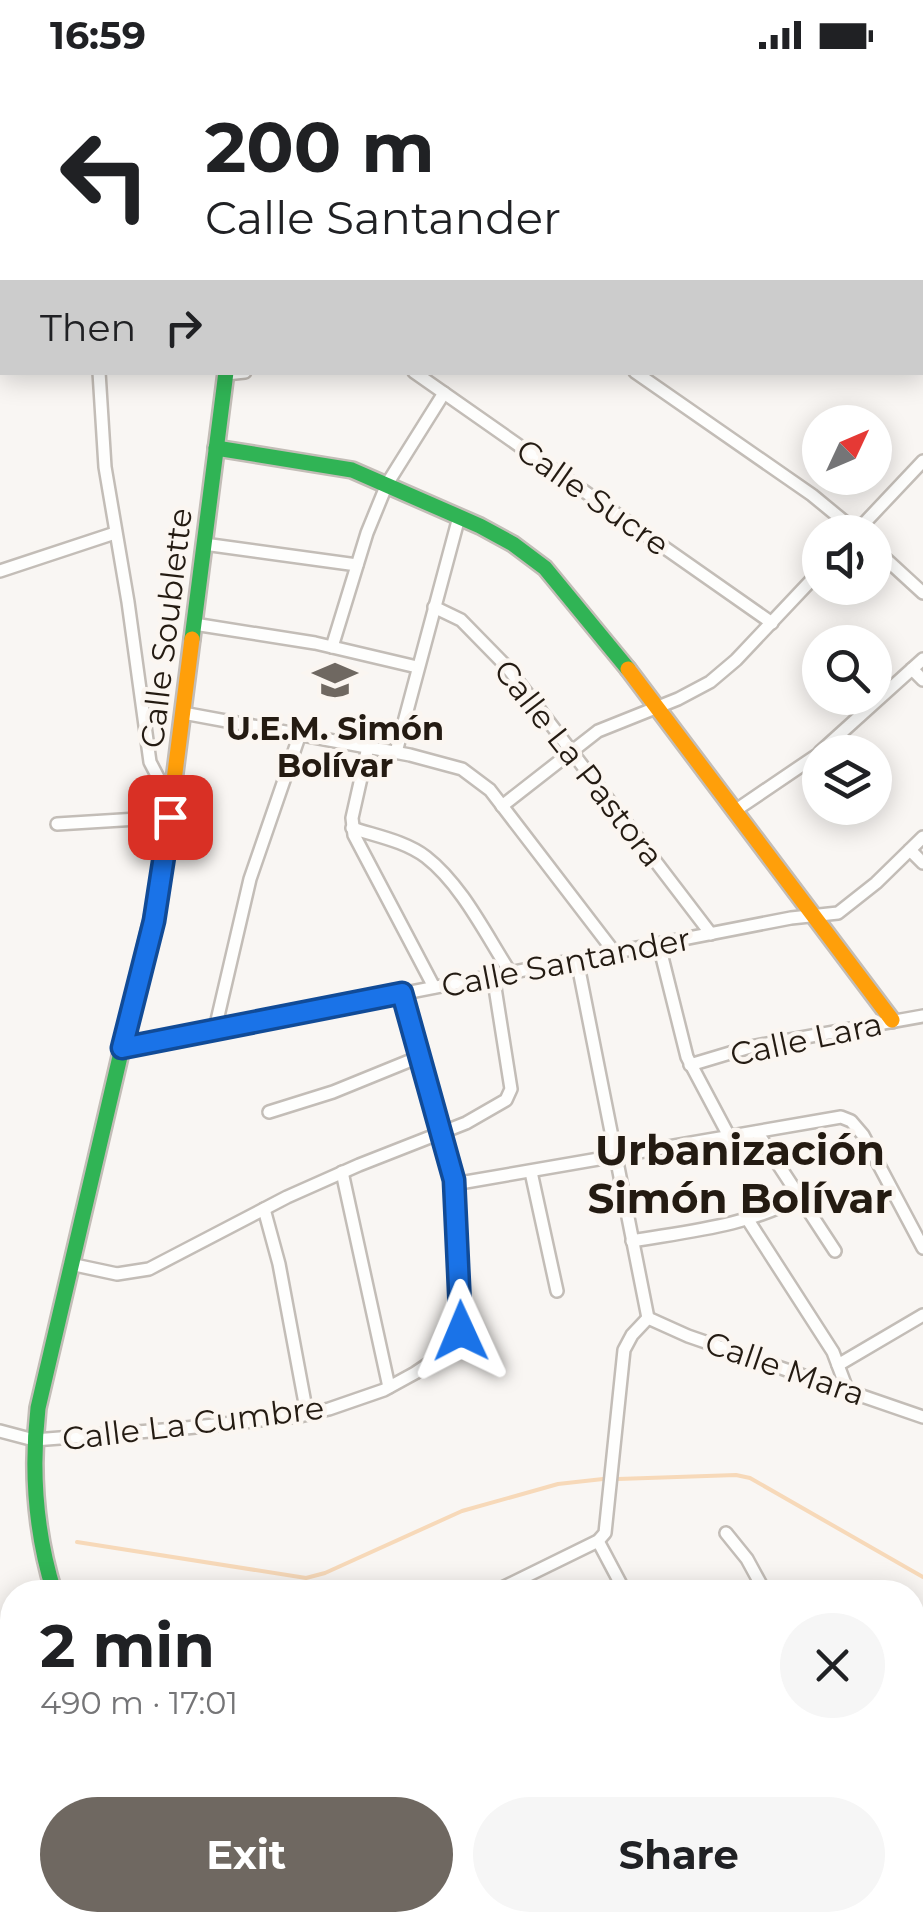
<!DOCTYPE html>
<meta charset="utf-8">
<style>
:root{--surface:#fff;--page:#f6f6f6;--text:#202124;--muted:#757577;--accent:#6f6861}
body{margin:0;font-family:Montserrat,sans-serif;background:var(--page);color:var(--text);height:100vh;display:flex;flex-direction:column;font-size:38px;white-space:nowrap}
*{box-sizing:border-box;margin:0}
p{font-size:32px;color:var(--muted)}
.icon{flex:none;width:55px;height:55px;fill:none;stroke:currentColor;stroke-width:2;stroke-linecap:round;stroke-linejoin:round}
.map{position:relative;flex:1;overflow:hidden}
.details{position:absolute;left:0px;top:1510px;width:925px;height:352px;display:flex;flex-direction:column;background:var(--surface);border-radius:40px 40px 0 0;box-shadow:0 5px 25px #0003}
.details>*{flex:none}
.guide{position:absolute;left:0px;top:0px;width:925px;height:305px;box-shadow:0 5px 25px #0003;background:#fff;color:var(--text);overflow:hidden}
.needle{width:65px;rotate:46deg}
.tools{position:absolute;left:802px;top:335px;display:grid;gap:20px}
.tools a{display:grid;place-items:center;width:90px;height:90px;border-radius:50%;background:var(--surface);box-shadow:0 5px 25px #0003;font-size:50px}
.pin{position:absolute;display:grid;place-items:center;width:85px;height:85px;color:#fff;margin:-42px;border-radius:20px;box-shadow:0 5px 15px #0006}
.me{position:absolute;width:110px;margin:-55px;rotate:359deg;stroke-linejoin:round;filter:drop-shadow(0 0 8px #0008)}
.turn{display:flex;align-items:center;gap:35px;height:210px;padding:0 40px;font-size:45px}
.turn .icon{width:130px;height:130px;stroke-width:2.5}
.turn b{display:block;font-size:70px;line-height:85px}
.then{display:flex;align-items:center;height:95px;padding:0 40px;background:#0003;gap:20px;font-size:38px}
.round{display:grid;place-items:center;flex:none;width:105px;height:105px;border-radius:52px;background:var(--page)}
.headline{display:flex;align-items:center;justify-content:space-between;height:170px;padding:0 40px}
h1{font-size:60px;font-weight:700;line-height:75px}
.action{display:flex;gap:20px;margin-top:auto;padding:20px 40px}
.action a{flex:1;height:115px;border-radius:60px;background:var(--accent);color:#fff;font-size:40px;font-weight:700;line-height:115px;text-align:center}
.action a+a{background:var(--page);color:var(--text)}
.status{display:flex;justify-content:space-between;align-items:center;height:70px;padding:0 50px;background:var(--surface);direction:ltr}
.status svg{height:28px;fill:currentColor}
.map>svg:first-child{display:block}
</style>
<div class="status"><b>16:59</b><svg viewBox="0 0 49 12"><path d="M0 12V9h3v3zM5 12V6h3v6zM10 12V3h3v9zM15 12V0h3v12zM26 1h20v11H26zM47 4h2v5h-2z"/></svg></div>
<div class="map">
<svg width="923" height="1862" viewBox="0 0 923 1862">
<rect width="100%" height="100%" fill="#f9f6f3"/>
<g fill="none" stroke-linecap="round" stroke-linejoin="round">
<g stroke="#f7d9b9" stroke-width="4">
<polyline points="618,1409 736,1405 750,1408 923,1507"/>
<polyline points="77,1472 306,1508 325,1503 462,1441 558,1414 603,1409"/>
</g>
<g stroke="#c3bdb7" stroke-width="16">
<g id="street">
<polyline points="52,0 52,2"/>
<polyline points="202,0 203,2"/>
<polyline points="382,0 385,2"/>
<polyline points="655,0 658,2"/>
<polyline points="875,0 877,2"/>
<polyline points="463,2 467,0"/>
<polyline points="922,45 923,44"/>
<polyline points="0,210 2,209"/>
<polyline points="922,245 923,245"/>
<polyline points="99,302 105,397 128,532 150,692 162,715 173,725"/>
<polyline points="414,302 772,553"/>
<polyline points="635,302 812,425 857,462"/>
<polyline points="226,304 245,302"/>
<polyline points="856,462 923,391"/>
<polyline points="204,474 357,495"/>
<polyline points="875,479 923,523"/>
<polyline points="0,501 115,463"/>
<polyline points="434,537 461,550 507,597 711,864"/>
<polyline points="194,554 315,573 417,597"/>
<polyline points="332,577 367,463 387,414 444,323"/>
<polyline points="912,599 923,610"/>
<polyline points="183,643 410,685 462,699 490,720 615,883"/>
<polyline points="368,677 352,748 354,765 434,917"/>
<polyline points="396,682 459,447"/>
<polyline points="820,682 923,589"/>
<polyline points="502,736 598,661 678,629 710,612 736,590 820,501"/>
<polyline points="736,740 820,683"/>
<polyline points="57,754 170,747"/>
<path d="M352,758C376,766 405,771 426,787C462,815 486,865 510,902"/>
<polyline points="910,780 923,793"/>
<polyline points="659,875 687,987 730,1068"/>
<polyline points="577,890 648,1248"/>
<polyline points="215,959 250,809 300,664"/>
<polyline points="123,978 791,848 838,843 876,813 923,767"/>
<polyline points="690,995 750,977 923,946"/>
<polyline points="269,1042 333,1022 419,987"/>
<polyline points="757,1062 835,1181"/>
<polyline points="342,1102 389,1317"/>
<polyline points="531,1102 557,1221"/>
<polyline points="454,1114 841,1047 851,1051 863,1065 923,1178"/>
<polyline points="264,1139 279,1194 307,1344"/>
<polyline points="748,1150 833,1282 847,1319"/>
<path d="M632,1171C690,1161 748,1156 800,1127"/>
<polyline points="70,1194 117,1204 149,1199 287,1127 359,1095 466,1053 506,1030 511,1019 493,905"/>
<polyline points="648,1248 688,1266 923,1347"/>
<polyline points="838,1295 923,1245"/>
<polyline points="0,1361 34,1370 176,1359 300,1346 329,1339 384,1320 415,1303 455,1276 461,1261 454,1110 402,923"/>
<polyline points="726,1463 747,1489 765,1522"/>
<polyline points="598,1471 625,1522"/>
<polyline points="494,1522 598,1471 605,1463 624,1280 632,1265 648,1248"/>
<polyline points="912,1565 923,1557"/>
<polyline points="912,1602 923,1610"/>
<polyline points="912,1694 923,1687"/>
<polyline points="912,1816 923,1836"/>
<polyline points="203,1850 209,1862"/>
<polyline points="614,1850 620,1862"/>
<polyline points="786,1850 792,1862"/>
<polyline points="329,1862 350,1850"/>
<polyline points="556,1862 581,1850"/>
</g>
</g>
<g stroke="#c3bdb7" stroke-width="20">
<g id="fast">
<polyline points="216,378 352,400 480,456 513,474 545,498 628,599"/>
<polyline points="192,569 226,302"/>
<path d="M54,1522C35,1461 31,1401 38,1338L129,948"/>
</g>
</g>
<g stroke="#c3bdb7" stroke-width="20">
<g id="slow">
<polyline points="628,599 892,950"/>
<polyline points="129,948 162,805 192,569"/>
</g>
</g>
<use href="#street" stroke="#fefefd" stroke-width="11"/>
<use href="#fast" stroke="#30b455" stroke-width="15"/>
<use href="#slow" stroke="#ff9f0a" stroke-width="15"/>
</g>
<g fill="none" stroke-linecap="round" stroke-linejoin="round">
<g stroke="#114b97" stroke-width="25">
<polyline id="route" points="170,747 154,851 122,978 402,923 454,1110 461,1261"/>
</g>
<use href="#route" stroke="#1a73e8" stroke-width="18"/>
</g>
<defs>
<g id="school-bare" transform="scale(3.45)"><path d="M0-5L7-2L0 1L-7-2ZM-4 1L0 2.5L4 1V4Q0 6-4 4Z" fill="#6f6861" stroke="#fbf6f1" stroke-width="2.5" paint-order="stroke"/></g>
</defs>
<g fill-rule="evenodd">
<use href="#school-bare" x="335" y="610"/>
</g>
<g text-anchor="middle" dominant-baseline="central" stroke-width="9" stroke-linejoin="round" paint-order="stroke">
<g font-size="32" fill="#241b12" stroke="#fbf6f1">
<text transform="translate(593 427) rotate(35)">Calle Sucre</text>
<text transform="translate(166 558) rotate(-83)">Calle Soublette</text>
<text transform="translate(579 693) rotate(52)">Calle La Pastora</text>
<text transform="translate(566 892) rotate(-11)">Calle Santander</text>
<text transform="translate(806 969) rotate(-12)">Calle Lara</text>
<text transform="translate(785 1298) rotate(19)">Calle Mara</text>
<text transform="translate(193 1353) rotate(-7)">Calle La Cumbre</text>
</g>
<g font-size="32" font-weight="bold" fill="#241b12" stroke="#fbf6f1">
<text x="335" y="658">U.E.M. Simón<tspan x="335" dy="37">Bolívar</tspan></text>
</g>
<g font-size="42" font-weight="bold" fill="#241b12" stroke="#fbf6f1">
<text x="740" y="1080">Urbanización<tspan x="740" dy="48">Simón Bolívar</tspan></text>
</g>
</g>
</svg>
<div class="tools">
<a><svg class="needle" viewBox="-14 -14 28 28"><path d="M0-13l5 13h-10z" fill="#e53935"/><path d="M0 13l5-13h-10z" fill="#757577"/></svg></a>
<a><svg class="icon" aria-label="sound" viewBox="0 0 24 24"><path d="M4 9h4l5-4v14l-5-4H4zM17 9q2 3 0 6"/></svg></a>
<a><svg class="icon" aria-label="search" viewBox="0 0 24 24"><circle cx="10" cy="10" r="6"/><path d="M15 15l6 6"/></svg></a>
<a><svg class="icon" aria-label="layers" viewBox="0 0 24 24"><path d="M12 4l9 5-9 5-9-5zM3 14l9 5 9-5"/></svg></a>
</div>
<div class="pin" style="left:170px;top:747px;background:#d93025"><svg class="icon" aria-label="arrive" viewBox="0 0 24 24"><path d="M6 21V4h12l-3 4 3 4H6"/></svg></div>
<svg class="me" style="left:461px;top:1261px" viewBox="-20 -20 40 40"><path d="M0-17L14 15 0 8-14 15z" fill="#1a73e8" stroke="#fff" stroke-width="4"/></svg>
<div class="guide">
<div class="turn"><svg class="icon" aria-label="left" viewBox="0 0 24 24"><path d="M17 20v-9H6M10 6l-5 5 5 5"/></svg><div><b>200 m</b>Calle Santander</div></div>
<div class="then">Then<svg class="icon" aria-label="right" viewBox="0 0 24 24"><path d="M7 20v-9h11M14 6l5 5-5 5"/></svg></div>
</div>
<section class="details">
<div class="headline"><div><h1>2 min</h1><p>490 m · 17:01</p></div><a class="round"><svg class="icon" aria-label="close" viewBox="0 0 24 24"><path d="M6 6l12 12M18 6L6 18"/></svg></a></div>
<div class="action"><a>Exit</a><a>Share</a></div>
</section>
</div>
